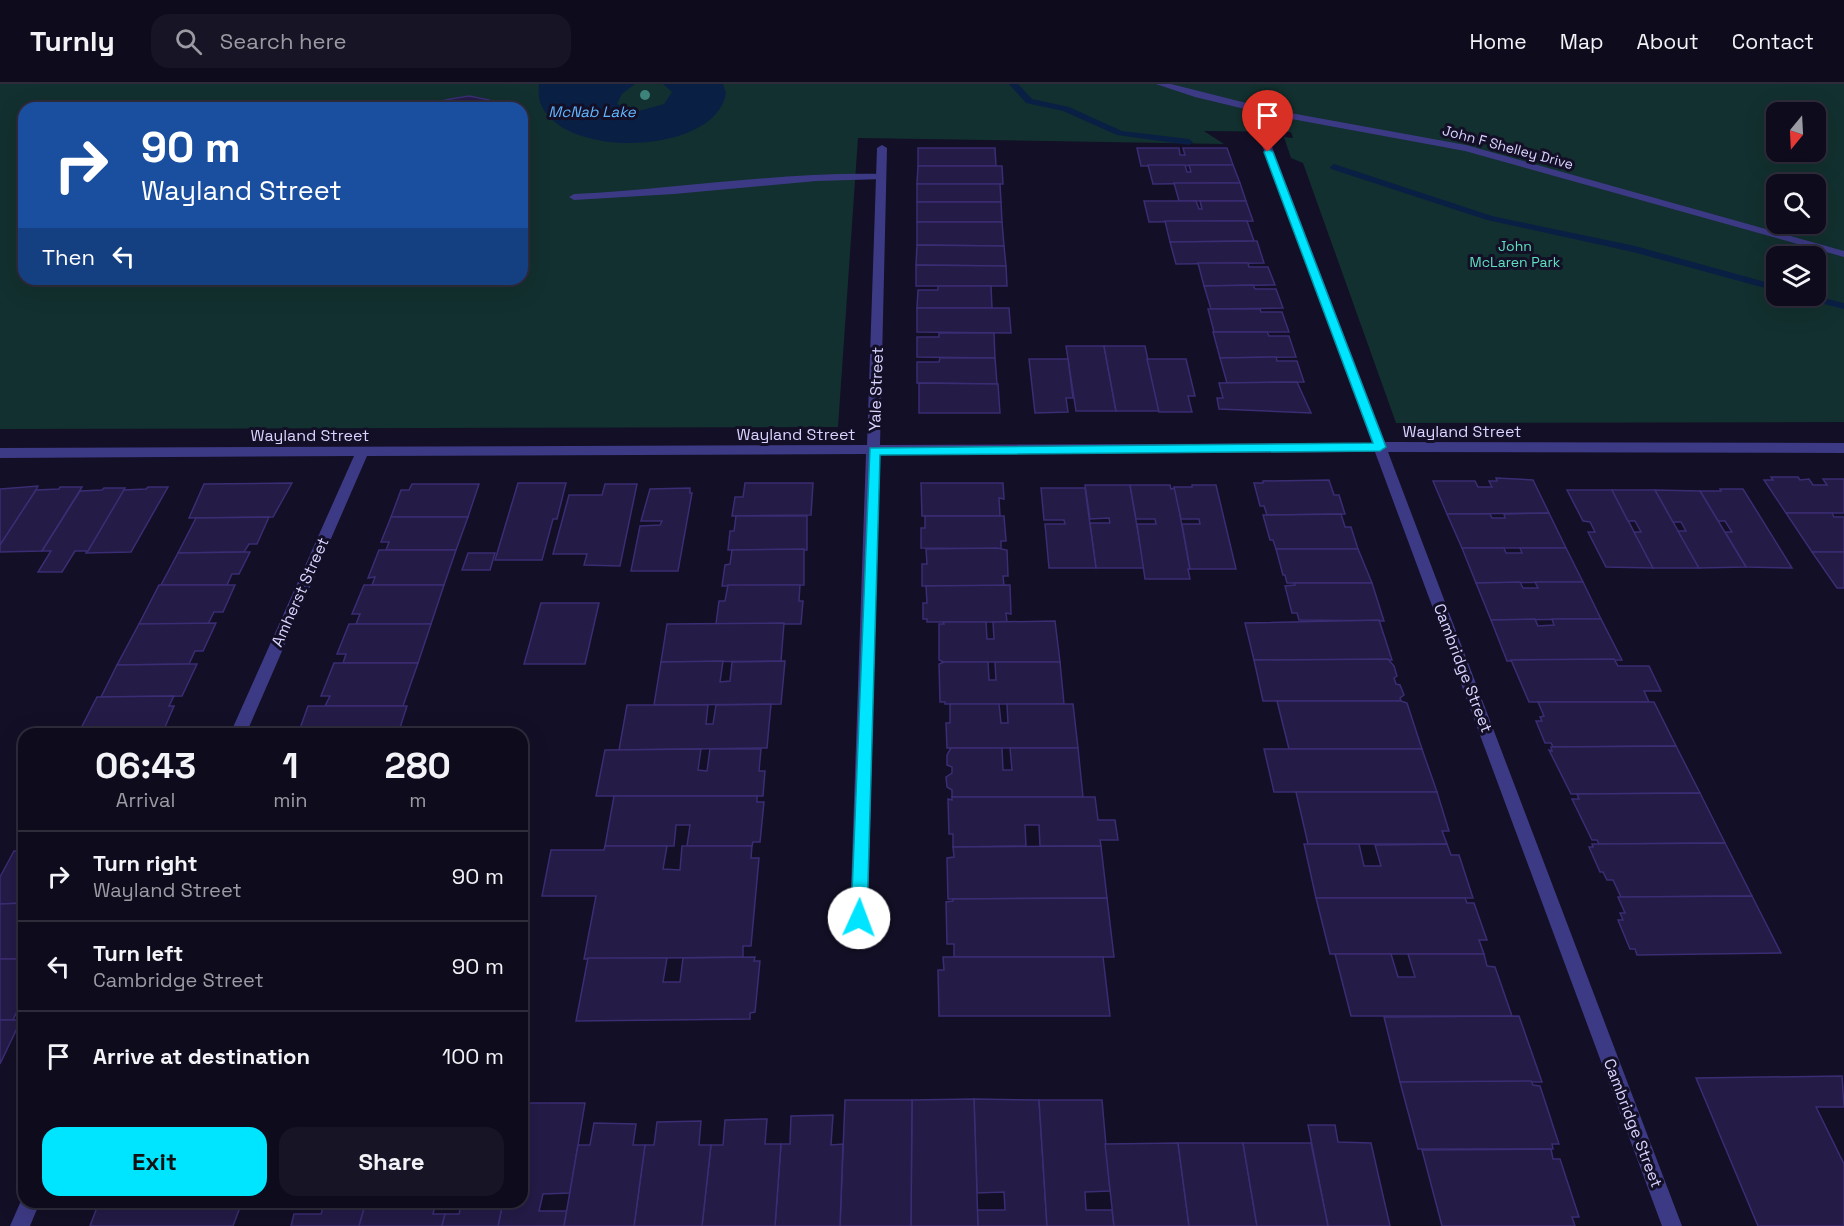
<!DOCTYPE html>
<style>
:root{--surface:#0e0b1c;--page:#171425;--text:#f1f3f6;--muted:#9b9ba3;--line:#2e2b3b;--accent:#00e5ff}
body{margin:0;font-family:"Space Grotesk",sans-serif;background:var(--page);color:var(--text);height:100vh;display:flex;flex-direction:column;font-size:22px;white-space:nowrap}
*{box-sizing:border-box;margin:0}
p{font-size:20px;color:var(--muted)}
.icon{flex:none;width:33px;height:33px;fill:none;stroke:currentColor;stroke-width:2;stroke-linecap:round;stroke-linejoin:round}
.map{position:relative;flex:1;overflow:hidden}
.side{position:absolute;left:18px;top:644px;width:510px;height:480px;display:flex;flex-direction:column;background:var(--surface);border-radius:18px;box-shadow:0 6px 24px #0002,0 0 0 2px var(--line)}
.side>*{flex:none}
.guide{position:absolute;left:18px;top:18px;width:510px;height:183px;border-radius:18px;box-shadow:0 6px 24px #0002,0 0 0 2px var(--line);background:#1a4fa0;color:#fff;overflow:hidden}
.needle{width:39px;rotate:198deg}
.fabs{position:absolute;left:1766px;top:18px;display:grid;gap:12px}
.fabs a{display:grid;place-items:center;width:60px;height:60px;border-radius:12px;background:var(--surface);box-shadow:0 6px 24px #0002,0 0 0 2px var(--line);font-size:30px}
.pin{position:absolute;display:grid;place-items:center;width:51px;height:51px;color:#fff;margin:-62px -26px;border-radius:50% 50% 50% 0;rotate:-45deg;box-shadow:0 0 6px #0007}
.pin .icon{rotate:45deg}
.me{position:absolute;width:66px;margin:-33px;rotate:2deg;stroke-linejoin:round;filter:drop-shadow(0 0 4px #0008)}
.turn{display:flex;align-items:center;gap:21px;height:126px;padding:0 24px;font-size:27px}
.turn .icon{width:78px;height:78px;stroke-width:2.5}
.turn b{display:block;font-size:42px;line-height:51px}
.then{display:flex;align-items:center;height:57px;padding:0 24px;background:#0003;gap:12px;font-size:22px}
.eta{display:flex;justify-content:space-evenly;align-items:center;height:102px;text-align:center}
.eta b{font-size:36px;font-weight:700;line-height:42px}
.action{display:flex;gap:12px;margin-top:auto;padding:12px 24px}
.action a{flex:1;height:69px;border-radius:18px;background:var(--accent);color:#111;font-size:24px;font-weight:700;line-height:69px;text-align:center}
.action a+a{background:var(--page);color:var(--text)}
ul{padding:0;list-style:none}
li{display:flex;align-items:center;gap:18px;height:90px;padding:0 24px;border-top:2px solid var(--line)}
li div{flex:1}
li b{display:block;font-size:22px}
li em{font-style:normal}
header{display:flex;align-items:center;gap:36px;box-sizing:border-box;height:84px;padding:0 30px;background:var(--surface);border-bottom:2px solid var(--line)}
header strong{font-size:28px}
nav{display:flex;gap:33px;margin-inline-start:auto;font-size:21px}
.search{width:420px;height:54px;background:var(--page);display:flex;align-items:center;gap:15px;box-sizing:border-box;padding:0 21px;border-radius:18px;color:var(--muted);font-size:22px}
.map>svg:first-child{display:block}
</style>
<header>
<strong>Turnly</strong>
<div class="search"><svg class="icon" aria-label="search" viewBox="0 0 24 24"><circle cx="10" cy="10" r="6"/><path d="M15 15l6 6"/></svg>Search here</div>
<nav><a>Home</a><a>Map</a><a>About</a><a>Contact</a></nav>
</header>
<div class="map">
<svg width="1844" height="1142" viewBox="0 0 1844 1142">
<rect width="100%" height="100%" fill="#130f26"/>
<path fill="#12302f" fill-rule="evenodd" d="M0,0H1844V338L1396,339L1303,79L1291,74L1284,53L1293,54L1291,48L1204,47L1224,60L858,54L838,343L0,345ZM24,24H522V195H24ZM1776,28H1815V68H1776ZM1776,100H1815V140H1776ZM1776,172H1815V212H1776Z"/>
<path fill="#0a1f44" d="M539,0H635L622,10L617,20L635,28L664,20L672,8L663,0H723L726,9C717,71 561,77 540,18C538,12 539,6 539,0Z"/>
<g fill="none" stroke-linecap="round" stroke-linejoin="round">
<g fill="#0a1f44" fill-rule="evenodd">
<polygon points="1009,0 1018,0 1032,15 1069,23 1122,47 1189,55 1193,58 1189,61 1117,51 1063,27 1026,19"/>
<polygon points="1334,80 1492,132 1635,162 1776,201 1776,207 1633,168 1487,136 1331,85 1330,83"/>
<polygon points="1799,212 1815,212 1844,219 1844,225 1800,214"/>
</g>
</g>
<g fill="#241b47" stroke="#3b2d73" stroke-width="1.5">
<polygon points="469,12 489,16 496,24 430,24 445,16"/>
<polygon points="918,64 995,64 996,82 918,82"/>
<polygon points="1137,64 1179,64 1180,71 1185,71 1183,64 1227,64 1233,81 1141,82"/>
<polygon points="1148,81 1185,81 1187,88 1191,88 1189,81 1233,81 1240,99 1153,100"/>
<polygon points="918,82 1002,82 1003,100 917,100"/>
<polygon points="1174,99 1240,99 1246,117 1179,117"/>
<polygon points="917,100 1000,100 1001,118 917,118"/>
<polygon points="1144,117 1196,117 1199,125 1202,125 1200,117 1246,117 1253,137 1149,138"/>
<polygon points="917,118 1001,118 1002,138 917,138"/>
<polygon points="1165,137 1247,137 1254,157 1170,158"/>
<polygon points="917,138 1002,138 1004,162 917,161"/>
<polygon points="1254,157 1257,157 1264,179 1176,180 1170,158"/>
<polygon points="917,161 1004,162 1006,182 916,181"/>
<polygon points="1198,179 1248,179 1249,183 1268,183 1275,201 1204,202"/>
<polygon points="916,181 1006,182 1007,202 916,202"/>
<polygon points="1253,201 1255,205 1276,205 1283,224 1211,225 1204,202"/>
<polygon points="938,202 991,202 992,224 917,224 918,206 938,206"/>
<polygon points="917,224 1009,224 1011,249 917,248"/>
<polygon points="1208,225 1260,225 1261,228 1282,228 1289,248 1214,248"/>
<polygon points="1213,248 1267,248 1269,252 1289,252 1296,273 1220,274"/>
<polygon points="939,249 994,249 995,274 917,273 917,253 939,253"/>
<polygon points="1066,262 1104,262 1116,327 1076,327"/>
<polygon points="1104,262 1145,262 1159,327 1116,327"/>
<polygon points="1276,273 1277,277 1297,277 1304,298 1227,299 1220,274"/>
<polygon points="940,274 995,274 997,300 917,299 917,278 939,278"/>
<polygon points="1029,275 1068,275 1073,314 1066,314 1068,328 1035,329"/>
<polygon points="1147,275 1186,275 1195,312 1188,312 1192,328 1159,328"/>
<polygon points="1297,298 1311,329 1219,325 1217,314 1223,314 1219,299"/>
<polygon points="919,299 998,300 1000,329 919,329"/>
<polygon points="1771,393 1798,393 1800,396 1809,395 1813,401 1827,401 1823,395 1844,395 1844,429 1786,429 1764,396 1773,396"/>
<polygon points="1496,394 1533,396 1549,429 1447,430 1433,397 1475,397 1478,403 1492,403 1489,397 1497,397"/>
<polygon points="1329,396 1334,411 1339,411 1345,430 1267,431 1264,422 1260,422 1254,399 1263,399 1263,397"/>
<polygon points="292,399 273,433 189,434 204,400"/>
<polygon points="518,399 566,399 557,435 553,435 542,476 495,476"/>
<polygon points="745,399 813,399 811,431 732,432 735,413 743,413"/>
<polygon points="921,399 1003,399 1004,415 999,414 1000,432 922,432"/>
<polygon points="412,400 479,400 468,433 391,433 401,406 409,406"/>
<polygon points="605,400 637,400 620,482 584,481 587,470 553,470 569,411 602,411"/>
<polygon points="1085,401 1130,401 1144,484 1096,484 1090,439 1110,439 1109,434 1090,435"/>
<polygon points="1130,401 1170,401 1171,405 1175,404 1190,485 1188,485 1190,495 1145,495 1137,440 1156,440 1155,435 1136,435"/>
<polygon points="1192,401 1216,401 1236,485 1190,485 1182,440 1200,440 1199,435 1181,435 1174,403 1192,403"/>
<polygon points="38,402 36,406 0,461 0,405"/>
<polygon points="60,403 82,403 42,467 0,468 0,461 36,406 59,405"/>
<polygon points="148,403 168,403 131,468 86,469 123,406 146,405"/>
<polygon points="104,404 125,404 88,467 75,467 62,488 38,488 51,467 42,467 80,407 102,406"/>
<polygon points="690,404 690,409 692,409 678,487 631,487 640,442 660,441 662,437 641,437 650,405"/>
<polygon points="1041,404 1085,404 1096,484 1049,484 1045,440 1065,440 1064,436 1044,436"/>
<polygon points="1720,405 1743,405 1792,484 1746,483 1725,448 1732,448 1725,437 1718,437 1700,407 1721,407"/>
<polygon points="1567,406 1612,406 1653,484 1606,483 1588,448 1595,448 1590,438 1583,437"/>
<polygon points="1612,406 1655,406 1699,484 1653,484 1634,448 1641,448 1635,437 1628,437"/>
<polygon points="1655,406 1700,407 1746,483 1699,484 1678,447 1686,447 1681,438 1673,438"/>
<polygon points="1549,429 1566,464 1462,464 1447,430 1490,430 1492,434 1505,434 1504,430"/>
<polygon points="1786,429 1832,429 1834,433 1844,433 1844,468 1812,468"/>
<polygon points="1341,430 1345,443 1351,443 1358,465 1276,465 1273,456 1270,456 1263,431"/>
<polygon points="736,432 807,432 807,466 728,466 730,447 734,447"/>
<polygon points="925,432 1004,432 1006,457 1001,457 1001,465 921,464 921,444 925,444"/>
<polygon points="269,433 257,460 249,460 244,468 178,469 196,434"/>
<polygon points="391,433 468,433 456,466 386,466 389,458 381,458"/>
<polygon points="997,464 1007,466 1008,492 1003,492 1004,502 922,502 922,480 927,480 926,465"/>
<polygon points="1462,464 1504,464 1506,469 1522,469 1520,464 1566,464 1583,498 1476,499"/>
<polygon points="804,465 804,501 722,502 725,481 730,480 732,466"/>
<polygon points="1276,465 1358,465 1372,499 1287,499 1285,491 1283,491"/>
<polygon points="379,466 456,466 444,501 372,501 375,493 368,494"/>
<polygon points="244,468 250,468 239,490 232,490 227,501 161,501 178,469"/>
<polygon points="1812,468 1844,468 1844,504 1837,504"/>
<polygon points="468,469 495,469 490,486 462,486"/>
<polygon points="1520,498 1523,504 1538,504 1535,498 1583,498 1601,535 1491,536 1476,499"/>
<polygon points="1294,499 1372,499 1384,537 1299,536 1297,529 1292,529 1285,502 1295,501"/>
<polygon points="159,501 235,501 223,528 214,528 208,540 139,540"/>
<polygon points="364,501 444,501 431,540 356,540 360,530 352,530"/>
<polygon points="728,501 800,501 799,517 803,517 801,540 716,540 719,517 725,517"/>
<polygon points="1010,501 1011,530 1006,529 1007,538 927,538 927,535 923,535 923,519 927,519 926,502"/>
<polygon points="541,519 599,519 585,580 524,580"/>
<polygon points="1535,535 1538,542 1554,541 1552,535 1601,535 1622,576 1507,577 1491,536"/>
<polygon points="1379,536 1392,576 1254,576 1245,539"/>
<polygon points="1055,537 1060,578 944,578 939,576 939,540 944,540 943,538 986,538 987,555 994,555 993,538"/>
<polygon points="216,539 203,567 195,567 189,580 117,581 139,540"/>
<polygon points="784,539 781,577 661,578 667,540"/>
<polygon points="349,540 431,540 418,579 343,579 346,570 337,570"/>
<polygon points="1388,575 1394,582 1397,592 1394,594 1396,600 1400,601 1404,611 1400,614 1401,617 1263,617 1254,576"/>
<polygon points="1614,575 1618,582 1649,582 1661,607 1644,607 1649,618 1529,618 1511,576"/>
<polygon points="723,577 720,598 730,597 732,578 785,577 781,620 654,621 661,578"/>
<polygon points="944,578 988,578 989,596 996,596 995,578 1060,578 1064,620 945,620 945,618 940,618 939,580"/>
<polygon points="334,579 418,579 403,622 325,622 330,612 321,612"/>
<polygon points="189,580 197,580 182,612 101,613 117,581"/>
<polygon points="174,612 169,622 174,622 162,650 78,650 97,613"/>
<polygon points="1277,617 1401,617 1407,619 1422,665 1289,665"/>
<polygon points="1538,618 1654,618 1676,662 1553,663 1551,659 1545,659 1536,637 1542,637 1540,633 1544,632"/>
<polygon points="771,620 767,664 619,666 627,621 708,621 706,640 713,640 716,621"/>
<polygon points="950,620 999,620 1001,639 1008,639 1007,620 1073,620 1078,664 947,664 946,639 950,639"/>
<polygon points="308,622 407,622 398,650 298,650"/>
<polygon points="1676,662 1700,709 1571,710 1549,666 1552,667 1551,663 1553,663"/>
<polygon points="951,664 1002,664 1003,686 1012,686 1010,664 1078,664 1083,713 952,713 952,706 947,703 946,693 952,689 952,683 947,681 947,671"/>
<polygon points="701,665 698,686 707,687 710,665 761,665 759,687 765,687 763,712 596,712 605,666"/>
<polygon points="1264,665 1422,665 1437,708 1274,708"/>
<polygon points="1296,708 1437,708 1449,747 1442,747 1447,760 1308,760"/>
<polygon points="1700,709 1725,759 1599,760 1597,756 1592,756 1572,715 1579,715 1577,710"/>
<polygon points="614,712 757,712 757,718 764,718 760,758 753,758 752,762 687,762 690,741 676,741 674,762 605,762"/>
<polygon points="952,713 1095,713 1098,736 1115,736 1118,756 1100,756 1101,762 1040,762 1039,741 1025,741 1026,762 953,763 953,750 949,750 948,715 952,716"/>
<polygon points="1725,759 1752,812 1621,813 1613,796 1607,796 1603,788 1600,788 1589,763 1593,763 1592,760 1599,760"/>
<polygon points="1304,760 1359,760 1364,782 1381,782 1375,761 1447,760 1451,771 1459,771 1473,814 1316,814"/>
<polygon points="605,762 667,762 663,785 680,786 682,762 752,762 751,774 759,774 751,862 743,862 743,873 584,875 596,812 542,812 551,766 604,766"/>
<polygon points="1101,762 1107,814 948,815 947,774 954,773 953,763"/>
<polygon points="14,767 24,767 24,819 0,820 0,793"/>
<polygon points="1752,812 1781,869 1637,871 1635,865 1630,865 1618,836 1623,836 1620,829 1625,829 1618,813"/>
<polygon points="1107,814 1114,873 954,873 954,860 947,860 946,818 953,817 953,815"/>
<polygon points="1316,814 1465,814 1467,819 1474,819 1487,856 1479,856 1484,870 1330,870"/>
<polygon points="24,819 24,875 0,875 0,820"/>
<polygon points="1335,870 1391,870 1398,893 1415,893 1408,870 1484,870 1487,882 1495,883 1512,932 1351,932"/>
<polygon points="755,873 754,877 760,877 755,928 750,929 750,935 576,937 588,874 667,874 663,898 680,898 683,874"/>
<polygon points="943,873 1103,873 1110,932 939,932 938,886 944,886"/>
<polygon points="0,875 24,875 24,923 19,923 13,936 0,936"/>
<polygon points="1519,932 1542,998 1400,998 1384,933"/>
<polygon points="0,936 21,936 0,980"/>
<polygon points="1842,992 1844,1023 1816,1023 1844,1080 1844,1142 1758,1142 1696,994"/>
<polygon points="1531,997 1533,1001 1540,1002 1559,1060 1552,1060 1553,1065 1418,1065 1400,998"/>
<polygon points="974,1015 1039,1016 1047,1142 978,1142 977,1126 1005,1126 1004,1108 977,1109"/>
<polygon points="974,1015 978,1142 911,1142 912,1016"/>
<polygon points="845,1016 912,1016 911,1142 840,1142"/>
<polygon points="1039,1016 1102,1016 1110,1107 1085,1108 1086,1126 1112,1126 1114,1142 1047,1142"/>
<polygon points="524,1019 585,1019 570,1109 543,1110 539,1127 567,1127 564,1142 498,1142 503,1118 522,1118"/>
<polygon points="833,1031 831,1061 843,1060 840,1142 775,1142 781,1060 790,1060 791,1032"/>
<polygon points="767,1035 765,1060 781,1060 775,1142 702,1142 711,1061 723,1061 725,1036"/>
<polygon points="701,1037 699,1061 711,1061 702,1142 634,1142 645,1061 654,1061 657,1038"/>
<polygon points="594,1039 636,1040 633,1061 645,1061 634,1142 564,1142 578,1061 590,1061"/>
<polygon points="1308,1041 1335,1041 1338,1058 1371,1059 1390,1142 1328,1142"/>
<polygon points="1178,1059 1189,1142 1114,1142 1105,1060"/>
<polygon points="1178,1059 1243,1059 1257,1142 1189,1142"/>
<polygon points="1243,1059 1311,1059 1328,1142 1257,1142"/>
<polygon points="1551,1065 1553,1075 1560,1075 1579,1133 1572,1133 1575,1142 1442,1142 1422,1066"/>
<polygon points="99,1118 242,1118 233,1142 90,1142"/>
<polygon points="325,1118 366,1118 359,1142 291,1142 294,1130 321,1130"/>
<polygon points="366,1118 436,1118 433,1130 445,1130 442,1142 359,1142"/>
<polygon points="462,1118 503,1118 498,1142 442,1142 445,1130 459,1130"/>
</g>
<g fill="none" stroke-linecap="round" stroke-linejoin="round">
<path fill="#3d3a85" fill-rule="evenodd" d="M881,90L886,93L885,95L816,97L674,110L574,116L569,113L574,110C676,105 778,88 881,90Z"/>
<g fill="#3d3a85" fill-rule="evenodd">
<polygon points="1156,0 1171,0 1274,26 1466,61 1844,167 1844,173 1465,67 1259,29 1385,358 1844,359 1844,369 1388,368 1682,1142 1662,1142 1375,368 879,370 868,834 865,840 859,843 853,840 850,834 866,370 367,372 246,650 230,650 354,372 0,374 0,364 867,361 877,64 882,61 887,64 880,361 1372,359 1249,26 1195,13"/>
<polygon points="24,1110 24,1118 40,1118 30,1142 10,1142"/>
</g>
</g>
<circle fill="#3d827b" cx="645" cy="11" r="5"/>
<polygon fill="#00e5ff" stroke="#0095a6" stroke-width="1.5" points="1268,65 1273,68 1386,363 1380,367 880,371 867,834 864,840 859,842 853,840 851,834 870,364 1373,359 1264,68"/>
<g text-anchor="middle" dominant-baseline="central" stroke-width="6" stroke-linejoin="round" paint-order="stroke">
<g font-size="14" fill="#d9d4ff" stroke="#130f26">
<text transform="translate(1508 63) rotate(15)">John F Shelley Drive</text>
</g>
<g font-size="14" fill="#5fe0c0" stroke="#130f26">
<text x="1515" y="162">John<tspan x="1515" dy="16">McLaren Park</tspan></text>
</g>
<g font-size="15" font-style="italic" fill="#62b6ff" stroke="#130f26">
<text x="592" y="27">McNab Lake</text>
</g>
<g font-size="16" fill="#d9d4ff" stroke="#130f26">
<text transform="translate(876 305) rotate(-88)">Yale Street</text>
<text x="1462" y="347">Wayland Street</text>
<text x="796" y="350">Wayland Street</text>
<text x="310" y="351">Wayland Street</text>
<text transform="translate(300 508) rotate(-66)">Amherst Street</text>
<text transform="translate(1463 584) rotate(69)">Cambridge Street</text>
<text transform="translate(1633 1039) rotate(69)">Cambridge Street</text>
</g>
</g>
</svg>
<div class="fabs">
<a><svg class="needle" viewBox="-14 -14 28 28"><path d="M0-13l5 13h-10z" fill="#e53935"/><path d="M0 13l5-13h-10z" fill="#9b9ba3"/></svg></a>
<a><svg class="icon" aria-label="search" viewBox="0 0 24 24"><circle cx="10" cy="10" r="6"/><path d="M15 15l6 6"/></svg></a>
<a><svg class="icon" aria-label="layers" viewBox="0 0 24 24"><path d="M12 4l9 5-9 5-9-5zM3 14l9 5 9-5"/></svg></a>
</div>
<div class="pin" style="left:1268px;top:68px;background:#d93025"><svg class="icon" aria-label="arrive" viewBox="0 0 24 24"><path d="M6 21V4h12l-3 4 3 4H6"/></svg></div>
<svg class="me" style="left:859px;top:834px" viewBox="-20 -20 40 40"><circle r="19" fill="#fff"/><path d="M0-13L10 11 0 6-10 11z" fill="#00e5ff"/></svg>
<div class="guide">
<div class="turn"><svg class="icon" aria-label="right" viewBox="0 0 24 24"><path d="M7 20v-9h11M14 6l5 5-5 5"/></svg><div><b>90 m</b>Wayland Street</div></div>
<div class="then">Then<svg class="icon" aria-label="left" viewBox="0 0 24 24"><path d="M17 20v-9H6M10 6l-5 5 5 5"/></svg></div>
</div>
<section class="side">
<div class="eta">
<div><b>06:43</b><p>Arrival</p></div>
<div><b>1</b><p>min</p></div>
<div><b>280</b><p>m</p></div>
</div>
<ul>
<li><svg class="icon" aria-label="right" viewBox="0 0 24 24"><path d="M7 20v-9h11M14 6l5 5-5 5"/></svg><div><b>Turn right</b><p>Wayland Street</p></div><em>90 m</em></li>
<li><svg class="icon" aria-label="left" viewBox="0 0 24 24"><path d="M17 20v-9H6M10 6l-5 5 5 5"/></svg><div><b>Turn left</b><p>Cambridge Street</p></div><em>90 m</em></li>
<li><svg class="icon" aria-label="arrive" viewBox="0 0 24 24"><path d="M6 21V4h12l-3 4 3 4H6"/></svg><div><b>Arrive at destination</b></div><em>100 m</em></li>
</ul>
<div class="action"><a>Exit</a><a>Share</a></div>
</section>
</div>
